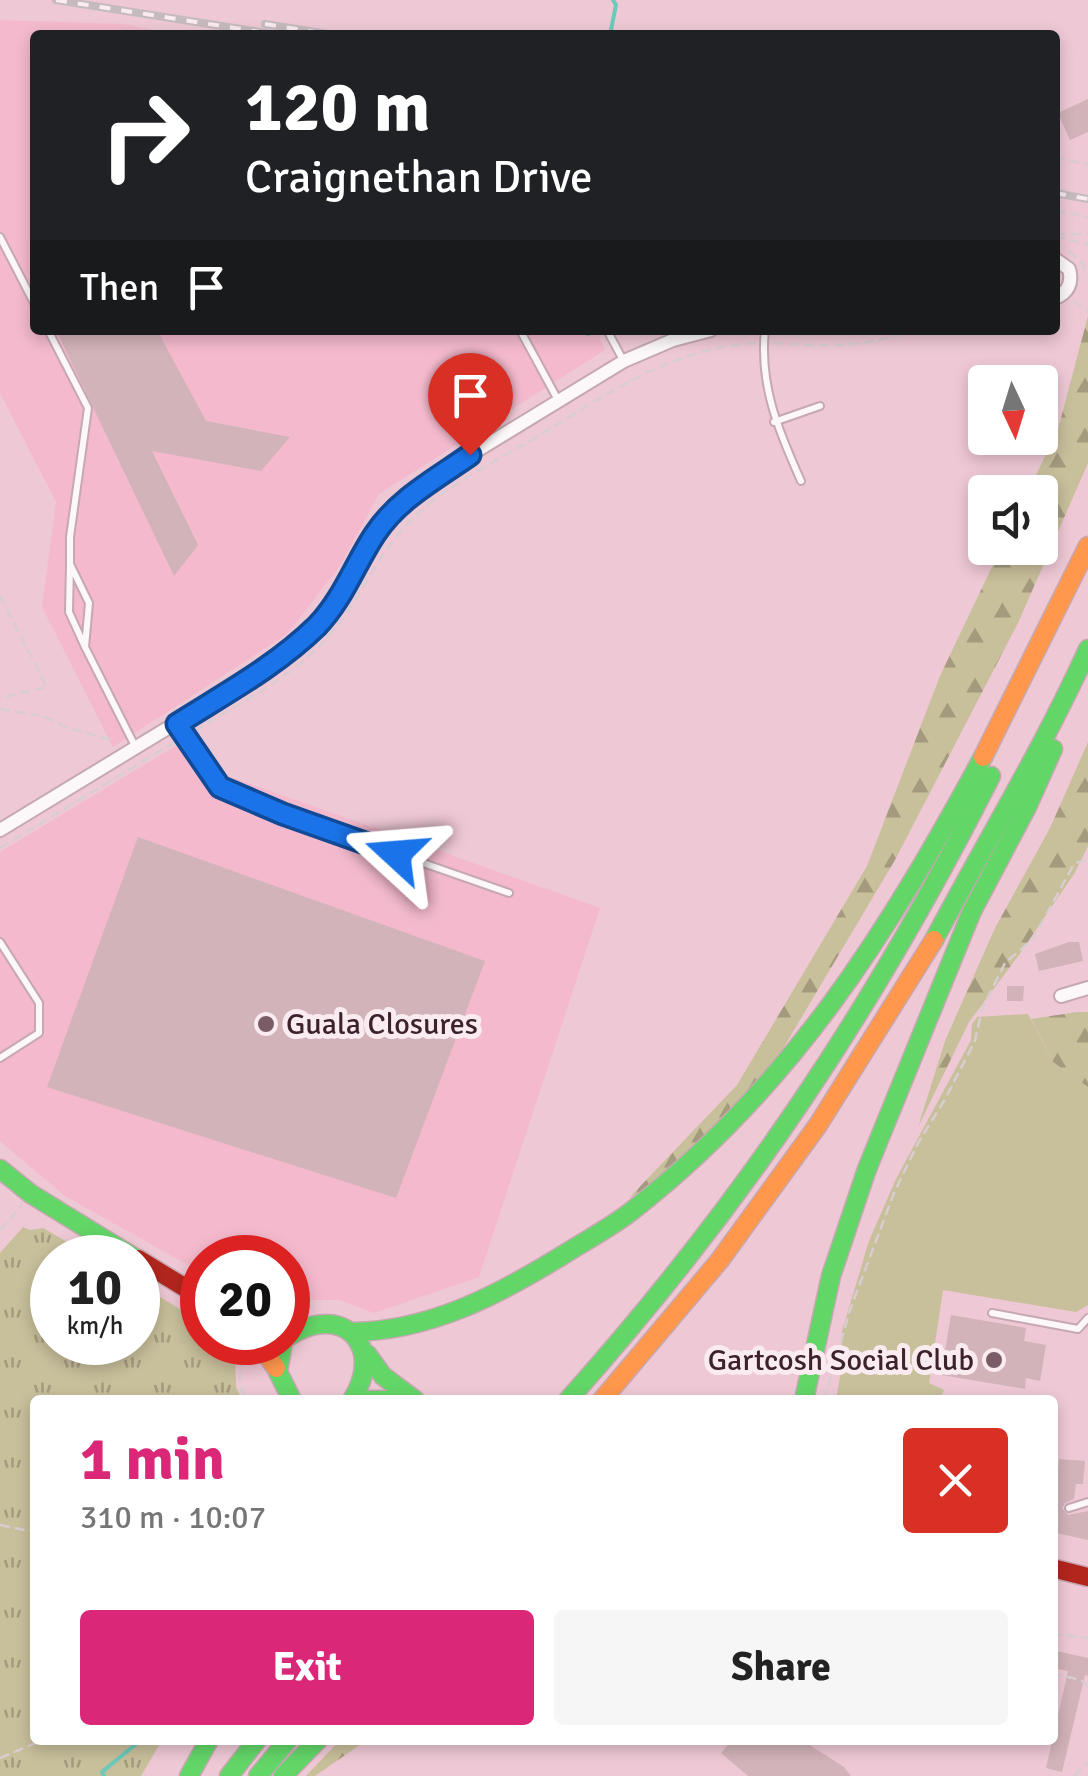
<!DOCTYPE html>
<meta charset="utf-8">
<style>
:root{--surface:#fff;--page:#f6f6f6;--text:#222;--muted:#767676;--accent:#db2777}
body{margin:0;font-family:Signika,sans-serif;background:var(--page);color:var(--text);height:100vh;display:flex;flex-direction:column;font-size:38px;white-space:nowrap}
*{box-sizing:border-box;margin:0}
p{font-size:32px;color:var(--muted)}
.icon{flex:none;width:55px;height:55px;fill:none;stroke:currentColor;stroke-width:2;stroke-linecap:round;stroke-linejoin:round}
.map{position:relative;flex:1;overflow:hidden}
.drawer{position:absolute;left:30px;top:1395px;width:1028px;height:350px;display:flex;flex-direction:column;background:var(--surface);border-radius:10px;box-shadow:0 5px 15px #0003}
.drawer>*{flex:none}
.top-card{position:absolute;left:30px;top:30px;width:1030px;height:305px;border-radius:10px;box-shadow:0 5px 15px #0003;background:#202124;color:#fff;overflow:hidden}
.needle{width:65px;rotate:176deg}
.buttons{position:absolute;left:968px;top:365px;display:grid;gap:20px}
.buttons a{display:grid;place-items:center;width:90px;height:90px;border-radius:10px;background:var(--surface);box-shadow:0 5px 15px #0003;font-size:50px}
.speed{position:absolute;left:30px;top:1235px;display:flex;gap:20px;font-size:50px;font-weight:700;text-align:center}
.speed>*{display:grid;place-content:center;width:130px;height:130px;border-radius:50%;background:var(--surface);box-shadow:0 5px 15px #0003;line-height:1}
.speed small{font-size:25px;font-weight:400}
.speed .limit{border:15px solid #d22;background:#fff;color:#111}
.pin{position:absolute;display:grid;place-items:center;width:85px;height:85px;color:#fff;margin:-102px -42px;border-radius:50% 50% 50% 0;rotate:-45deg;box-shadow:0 0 10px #0007}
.pin .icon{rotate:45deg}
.me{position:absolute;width:110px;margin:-55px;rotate:289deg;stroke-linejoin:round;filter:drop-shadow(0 0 8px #0008)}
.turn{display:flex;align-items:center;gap:35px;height:210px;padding:0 50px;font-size:45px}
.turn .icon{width:130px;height:130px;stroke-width:2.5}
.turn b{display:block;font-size:70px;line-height:85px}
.then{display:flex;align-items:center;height:95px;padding:0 50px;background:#0003;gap:20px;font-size:38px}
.round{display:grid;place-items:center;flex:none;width:105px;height:105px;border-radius:10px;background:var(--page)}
.summary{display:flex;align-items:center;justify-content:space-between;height:170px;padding:0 50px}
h1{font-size:60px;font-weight:700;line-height:75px;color:var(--accent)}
.button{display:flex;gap:20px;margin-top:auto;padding:20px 50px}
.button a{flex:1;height:115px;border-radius:10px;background:var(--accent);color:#fff;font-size:40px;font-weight:700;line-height:115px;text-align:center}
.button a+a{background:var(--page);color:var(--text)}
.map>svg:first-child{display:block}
</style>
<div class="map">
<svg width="1088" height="1776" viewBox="0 0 1088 1776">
<defs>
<pattern id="forest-firs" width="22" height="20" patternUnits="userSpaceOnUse" patternTransform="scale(2.5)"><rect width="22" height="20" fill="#c8bf9b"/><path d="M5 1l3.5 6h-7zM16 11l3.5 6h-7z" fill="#a49b7f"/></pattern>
<pattern id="park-tufts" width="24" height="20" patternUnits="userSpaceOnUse" patternTransform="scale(2.5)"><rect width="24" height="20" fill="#c8bf9b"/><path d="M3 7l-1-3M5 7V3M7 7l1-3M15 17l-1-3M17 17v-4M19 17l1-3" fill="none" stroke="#a49b7f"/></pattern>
</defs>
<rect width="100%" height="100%" fill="#eec8d5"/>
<g fill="#f4b9cd">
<polygon points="0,20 123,24 181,35 35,35 35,330 596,330 605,350 379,494 340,566 287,634 113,747 42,607 56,502 0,393"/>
<polygon points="197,733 225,775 600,908 479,1277 374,1313 340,1300 288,1300 288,1258 202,1258 202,1273 65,1196 0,1141 0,852"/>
</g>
<polygon fill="#c8bf9b" points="1028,1014 1053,1062 1088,1087 1088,1305 1076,1312 943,1290 929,1383 944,1390 940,1400 836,1400 841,1371 842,1331 869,1241 896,1179 971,1040 972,1024 977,1017"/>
<g fill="url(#forest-firs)">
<polygon points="1088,316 1088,463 1018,623 895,860 784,1047 687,1166 629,1198 737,1085 867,866 940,676 1001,548 1040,548 1040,492 1028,492 1058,429"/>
<polygon points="1088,742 1088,846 1074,874 1019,955 969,1022 918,1127 945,1041 995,928 1050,828"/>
<polygon points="1077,1012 1088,1012 1088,1087 1053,1062 1031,1019"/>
<polygon points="340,1740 367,1740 315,1776 306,1776"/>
</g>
<polygon fill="url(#park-tufts)" points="23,1227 30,1230 43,1228 93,1257 52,1258 52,1342 138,1342 138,1283 202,1323 202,1342 230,1343 235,1346 236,1387 242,1400 35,1400 35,1740 162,1740 141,1776 0,1776 0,1253"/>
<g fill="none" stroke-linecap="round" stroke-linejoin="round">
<g stroke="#6dc9ba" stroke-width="4">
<polyline points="610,35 616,5 613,0"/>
<polyline points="588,334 588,330"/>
<polyline points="104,1776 102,1772 141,1740"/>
</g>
</g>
<g fill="#d1b3b9">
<polygon points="1088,99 1088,132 1070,140 1058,113"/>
<polygon points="56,330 157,330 206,421 290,437 261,471 152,451 198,545 174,576"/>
<polygon points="138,837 485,961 396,1198 47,1087"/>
<polygon points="1069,942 1079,942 1083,961 1039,971 1035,954"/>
<polygon points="1007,986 1024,986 1023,1001 1007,1001"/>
<polygon points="951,1315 1026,1328 1024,1341 1046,1345 1040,1381 1026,1378 1025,1389 941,1375"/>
<polygon points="1059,1459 1085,1461 1083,1484 1076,1484 1074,1499 1065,1503 1062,1508 1068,1515 1088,1511 1088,1540 1052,1532 1052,1498 1055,1499"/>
<polygon points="1052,1650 1088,1658 1088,1676 1085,1675 1062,1772 1046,1768 1068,1671 1052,1668"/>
<polygon points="732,1740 802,1740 844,1767 851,1776 748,1776 721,1753"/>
</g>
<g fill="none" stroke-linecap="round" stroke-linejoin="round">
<g stroke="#c6a8b2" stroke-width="10">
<g id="lane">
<polyline points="0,237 35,305"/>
<polyline points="48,330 88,408 70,537 70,564"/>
<polyline points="432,330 433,330"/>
<polyline points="520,330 558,400"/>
<polyline points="607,330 623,360"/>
<path d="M765,330C759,385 779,432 801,481"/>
<polyline points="774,422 820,406"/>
<polygon points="70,564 89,603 85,647 69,612"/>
<polyline points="85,647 136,748"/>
<polyline points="178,725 220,787 283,814 509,893"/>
<polyline points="0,942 39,1003 39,1033 0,1058"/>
<polyline points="992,1313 1078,1329 1088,1318"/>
<polyline points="1069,1508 1088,1502"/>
</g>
</g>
<g stroke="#c6a8b2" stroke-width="16">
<g id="street">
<path d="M1055,259L1069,269C1073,283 1068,293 1055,298"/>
<polyline points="0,830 278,661 319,623 337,600 374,535 400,503 470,455 624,361 673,340 711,330"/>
<polyline points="1061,996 1088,988"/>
</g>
</g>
<g stroke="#c6a8b2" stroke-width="21">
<g id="fast">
<path d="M934,940C985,843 1043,749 1088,649"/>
<polyline points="0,1169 31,1194 135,1258"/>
<path d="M352,1332C430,1331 498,1295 563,1255C586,1240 612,1227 633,1210C793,1085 888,932 983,757"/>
<path d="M288,1337C342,1301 386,1346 352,1400"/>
<polyline points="283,1342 278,1372 292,1400"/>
<polyline points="367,1354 383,1376 415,1400"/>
<polyline points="355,1400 399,1400"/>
<path d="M568,1400C743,1204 873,1010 991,776"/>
<polyline points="804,1400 831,1276 867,1169 972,911 1027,807 1053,749"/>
<polyline points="189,1776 209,1740"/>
<polyline points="229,1776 257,1740"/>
<polyline points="258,1776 288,1740"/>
<polyline points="283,1776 318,1740"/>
</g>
</g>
<g stroke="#c6a8b2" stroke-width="21">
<g id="slow">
<polyline points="983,757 1088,546"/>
<polyline points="258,1342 276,1368"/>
<polyline points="602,1400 720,1260 818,1125 934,940"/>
</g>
</g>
<g stroke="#c6a8b2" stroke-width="21">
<g id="jam">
<polyline points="138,1259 202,1298"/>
<polyline points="1052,1568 1088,1577"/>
</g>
</g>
<g stroke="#d8cdd1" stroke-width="2.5" stroke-dasharray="10 5" stroke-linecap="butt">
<polyline points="1055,157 1088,165"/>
<polyline points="1055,172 1057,159"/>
<polyline points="1055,210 1088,217"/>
<polyline points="1056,234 1088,234"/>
<polyline points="1055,236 1088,245"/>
<polyline points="1069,251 1083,264 1085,276"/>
<polyline points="1073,301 1088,311"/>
<path d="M774,343C822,346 865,349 910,330"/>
<polyline points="0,596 47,687 0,698"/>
<polyline points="0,709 46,717 68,728 116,741"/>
<path d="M194,731C244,701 297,675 335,629C364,593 380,549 414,517C447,486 489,465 528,442C601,399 669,347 756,343"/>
<polyline points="0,848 178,740"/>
<polyline points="0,1230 22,1205"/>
<path d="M241,1342C248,1367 231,1374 247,1400"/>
<polyline points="824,1400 850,1310 894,1193 918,1143 944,1101 975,1041 982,1009 1005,963 1033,939 1074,864 1088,859"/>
<polyline points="0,1525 35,1532"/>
<polyline points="1052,1634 1088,1638"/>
<polyline points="1052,1673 1081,1680 1088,1687"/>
<polyline points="0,1758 43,1740"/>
<polyline points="1074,1776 1088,1763"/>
</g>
<use href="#lane" stroke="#fcf7f9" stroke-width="6"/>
<use href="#street" stroke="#fcf7f9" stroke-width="12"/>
<use href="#fast" stroke="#63d668" stroke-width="18"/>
<use href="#slow" stroke="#ff974d" stroke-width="18"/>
<use href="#jam" stroke="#b3261e" stroke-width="18"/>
<g stroke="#c5bbbf" stroke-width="8">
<g id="rail">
<polyline points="56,0 279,35"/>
<polyline points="265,24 334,35"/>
<polyline points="1055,193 1088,199"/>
</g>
</g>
<use href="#rail" stroke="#faebf0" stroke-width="4" stroke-dasharray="11" stroke-linecap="butt"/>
</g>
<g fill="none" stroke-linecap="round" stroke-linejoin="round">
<g stroke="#114b97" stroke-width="25">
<path id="route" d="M396,854L283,814L220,787L177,724C226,693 276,666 317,626C343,599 355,564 375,534C398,499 436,479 470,455"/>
</g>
<use href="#route" stroke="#1a73e8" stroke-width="18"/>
</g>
<g fill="#7a5c66" stroke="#faebf0" stroke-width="4">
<circle cx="266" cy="1024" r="10"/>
<circle cx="994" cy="1360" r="10"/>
</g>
<g text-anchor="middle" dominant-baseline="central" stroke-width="10" stroke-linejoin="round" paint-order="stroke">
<g font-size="30" fill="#3c222b" stroke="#faebf0" text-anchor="start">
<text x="286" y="1024">Guala Closures</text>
<text x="974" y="1360" text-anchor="end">Gartcosh Social Club</text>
</g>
</g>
</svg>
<div class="buttons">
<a><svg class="needle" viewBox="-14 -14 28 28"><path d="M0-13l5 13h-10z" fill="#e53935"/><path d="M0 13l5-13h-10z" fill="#767676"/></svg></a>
<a><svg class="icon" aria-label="sound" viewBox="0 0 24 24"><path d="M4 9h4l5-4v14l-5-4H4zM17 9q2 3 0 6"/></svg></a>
</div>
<div class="speed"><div>10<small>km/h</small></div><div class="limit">20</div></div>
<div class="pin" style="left:470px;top:455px;background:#d93025"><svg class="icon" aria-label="arrive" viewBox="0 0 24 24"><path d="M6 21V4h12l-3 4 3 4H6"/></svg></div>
<svg class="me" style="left:396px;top:854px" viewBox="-20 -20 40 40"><path d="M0-17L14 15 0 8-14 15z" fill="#1a73e8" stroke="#fff" stroke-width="4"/></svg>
<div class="top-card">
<div class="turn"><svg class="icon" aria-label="right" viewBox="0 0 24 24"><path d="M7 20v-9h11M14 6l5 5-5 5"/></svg><div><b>120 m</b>Craignethan Drive</div></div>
<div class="then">Then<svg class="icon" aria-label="arrive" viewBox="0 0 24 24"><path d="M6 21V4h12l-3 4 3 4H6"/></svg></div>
</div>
<section class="drawer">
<div class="summary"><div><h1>1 min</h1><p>310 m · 10:07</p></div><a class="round" style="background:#d93025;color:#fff"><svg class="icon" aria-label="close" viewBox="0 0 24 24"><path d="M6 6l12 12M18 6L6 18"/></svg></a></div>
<div class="button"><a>Exit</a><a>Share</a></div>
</section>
</div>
